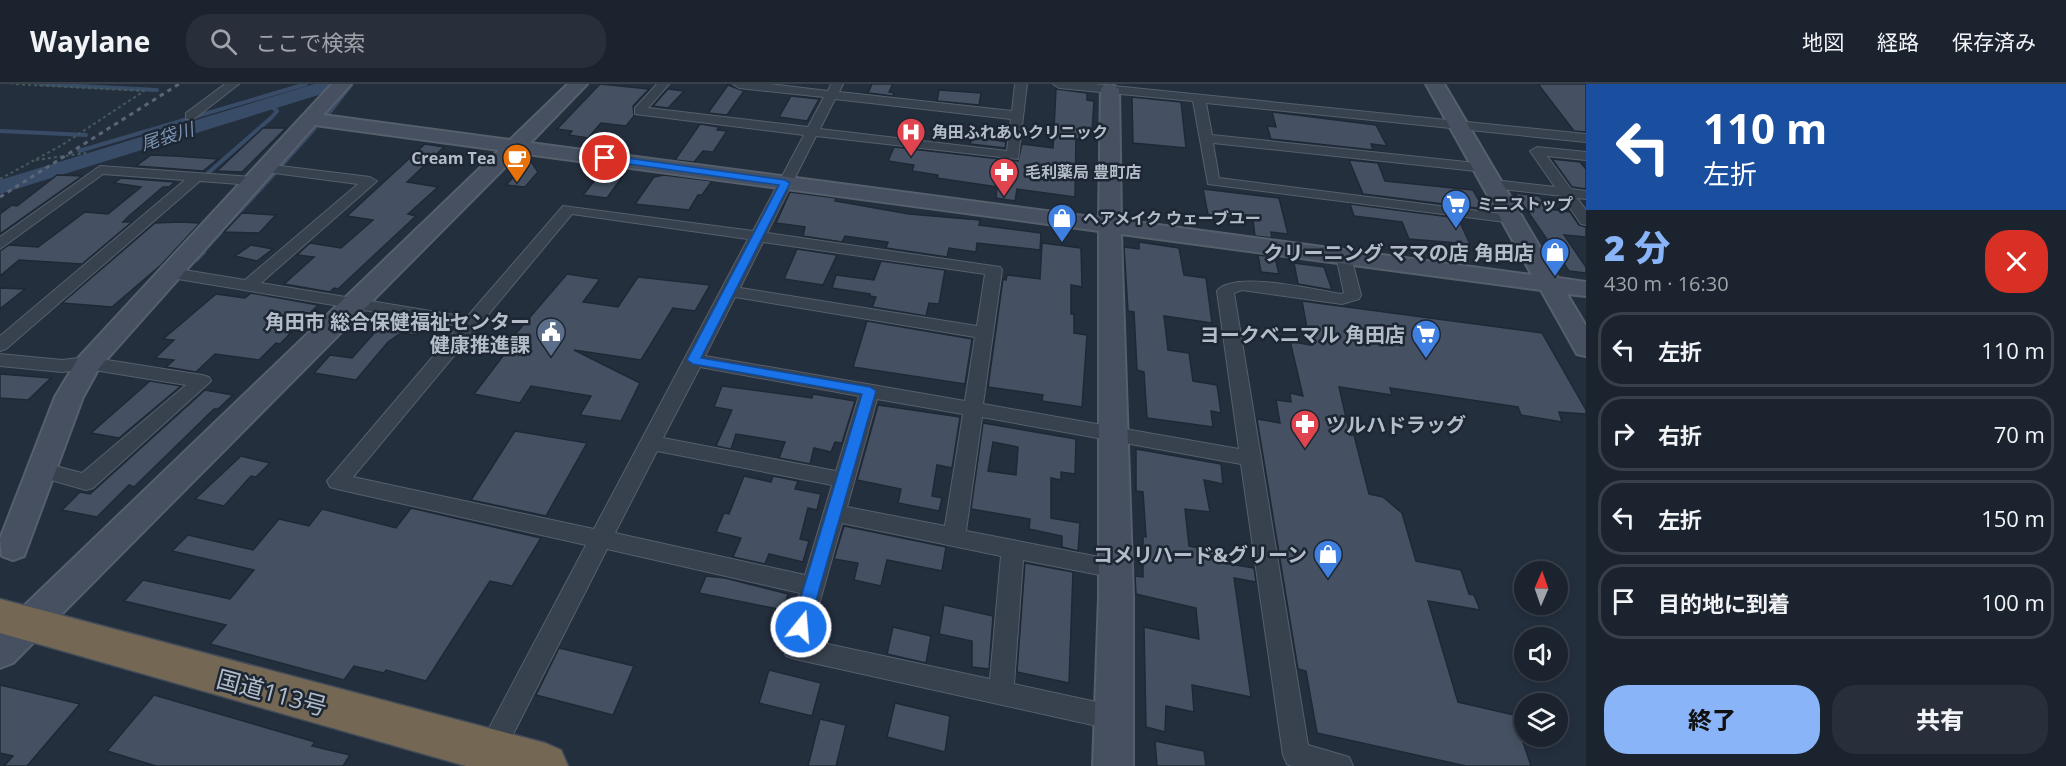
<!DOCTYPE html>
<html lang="ja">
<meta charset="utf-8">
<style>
:root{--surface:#1b232e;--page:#282f3a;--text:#f1f3f6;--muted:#a0a4aa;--line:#39404a;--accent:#8ab4f8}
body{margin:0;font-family:"Open Sans","Noto Sans JP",sans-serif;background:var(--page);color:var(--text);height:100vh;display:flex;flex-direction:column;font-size:22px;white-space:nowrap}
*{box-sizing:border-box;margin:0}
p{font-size:20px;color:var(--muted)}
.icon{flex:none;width:33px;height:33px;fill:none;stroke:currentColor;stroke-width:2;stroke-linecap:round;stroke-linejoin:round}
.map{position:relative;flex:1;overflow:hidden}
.panel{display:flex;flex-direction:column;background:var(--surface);width:480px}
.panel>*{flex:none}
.banner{background:#1a4fa0;color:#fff;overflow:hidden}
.needle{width:39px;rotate:2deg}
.tools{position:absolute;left:1514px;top:477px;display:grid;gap:12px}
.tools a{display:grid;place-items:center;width:54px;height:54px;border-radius:50%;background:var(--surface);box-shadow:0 3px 9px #0003,0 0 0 2px var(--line);font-size:30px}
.pin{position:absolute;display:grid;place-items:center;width:51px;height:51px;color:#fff;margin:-26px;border:3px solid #fff;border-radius:50%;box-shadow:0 2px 6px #0007}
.me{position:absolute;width:66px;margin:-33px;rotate:17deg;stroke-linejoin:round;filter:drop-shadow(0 0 4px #0008)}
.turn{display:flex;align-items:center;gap:21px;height:126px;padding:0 18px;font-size:27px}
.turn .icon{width:78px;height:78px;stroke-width:2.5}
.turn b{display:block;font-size:42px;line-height:51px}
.round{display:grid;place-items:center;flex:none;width:63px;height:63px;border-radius:24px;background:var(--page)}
.head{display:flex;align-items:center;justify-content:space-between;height:102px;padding:0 18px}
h1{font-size:36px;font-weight:800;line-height:45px;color:var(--accent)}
.button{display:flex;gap:12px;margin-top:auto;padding:12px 18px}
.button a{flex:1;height:69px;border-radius:24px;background:var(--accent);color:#111;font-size:24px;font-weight:800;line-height:69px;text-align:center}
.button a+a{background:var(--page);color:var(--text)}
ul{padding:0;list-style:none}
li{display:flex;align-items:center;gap:18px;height:75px;margin:0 12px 9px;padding:0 6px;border:3px solid var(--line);border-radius:24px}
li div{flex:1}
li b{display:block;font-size:22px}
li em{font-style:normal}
header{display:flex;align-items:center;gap:36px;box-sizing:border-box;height:84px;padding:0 30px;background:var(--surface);border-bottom:2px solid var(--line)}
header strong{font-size:28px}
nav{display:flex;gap:33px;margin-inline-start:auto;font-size:21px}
.search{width:420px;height:54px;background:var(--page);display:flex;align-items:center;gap:15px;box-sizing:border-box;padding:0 21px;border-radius:24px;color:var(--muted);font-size:22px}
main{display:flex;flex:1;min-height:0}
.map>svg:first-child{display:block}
</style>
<header>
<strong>Waylane</strong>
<div class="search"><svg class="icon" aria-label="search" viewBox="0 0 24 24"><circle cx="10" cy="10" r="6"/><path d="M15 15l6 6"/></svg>ここで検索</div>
<nav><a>地図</a><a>経路</a><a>保存済み</a></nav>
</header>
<main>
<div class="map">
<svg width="1586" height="682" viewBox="0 0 1586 682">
<rect width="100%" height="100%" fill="#242f3e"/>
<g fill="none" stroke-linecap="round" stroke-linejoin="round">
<g stroke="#394c67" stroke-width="4">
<polyline points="40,0 157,6"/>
<polyline points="329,29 351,1"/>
<polyline points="0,47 86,51"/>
<polyline points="79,67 306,0"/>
<polyline points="283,80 315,44"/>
<polyline points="208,89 272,33 277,27 268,20"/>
<polyline points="202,169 276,88"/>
</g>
<polyline stroke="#394c67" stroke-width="4.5" points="196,176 204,168"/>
<polygon fill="#394c67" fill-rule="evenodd" points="314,0 344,0 341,4 0,110 0,96"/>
</g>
<g fill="#455162" stroke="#1f2835" stroke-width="1.5" fill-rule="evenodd">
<polygon points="600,0 649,5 633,22 634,32 626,42 601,39 588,54 569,51 572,47 557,45"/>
<polygon points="872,0 893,0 889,8 894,9 893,12 868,9"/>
<polygon points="1538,0 1586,0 1586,48 1574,47"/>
<polygon points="728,1 744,7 727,31 708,29"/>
<polygon points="668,5 684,7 668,24 653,22"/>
<polygon points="1056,5 1087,9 1087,16 1094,17 1092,47 1082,46 1082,56 1076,55 1075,113 1017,105 1015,117 996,114 997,103 937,94 938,91 912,87 914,81 888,77 894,63 1018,77 1022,60 1053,64"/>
<polygon points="939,6 981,9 979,21 937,17"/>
<polygon points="791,12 819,15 807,37 779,33"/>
<polygon points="1132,13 1181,18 1186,64 1133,59"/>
<polygon points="1272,28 1376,41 1387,62 1371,60 1373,66 1271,55 1267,42 1276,43"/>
<polygon points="700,40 719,43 717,46 727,47 713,68 703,67 694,78 675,76"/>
<polygon points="263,44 286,44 242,88 217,87"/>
<polygon points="973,52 1006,58 1005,64 970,60"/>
<polygon points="425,60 444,63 407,98 438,103 408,130 416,132 338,205 334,204 330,208 284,200 314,173 297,171 310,159 341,164 373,136 347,132"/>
<polygon points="151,71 175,72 218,75 203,87 136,82"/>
<polygon points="1552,75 1580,78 1586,85 1586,105 1572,103"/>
<polygon points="530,76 538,88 525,103 506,101 518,88 513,80"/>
<polygon points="1349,76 1378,79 1385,97 1473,106 1484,125 1363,110"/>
<polygon points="603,86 625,89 607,114 583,111"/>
<polygon points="57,91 82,92 0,150 0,130 12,121 17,122"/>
<polygon points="664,91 712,97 702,111 698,111 689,126 635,120 654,93"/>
<polygon points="121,94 175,98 169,103 163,103 129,132 123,138 132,138 82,180 19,176 0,192 0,167 9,161 38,163 85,128 108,130 141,103 114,99"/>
<polygon points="1203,105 1279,114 1288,150 1271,148 1272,154 1255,152 1253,136 1208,131"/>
<polygon points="790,108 836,114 835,117 909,130 980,136 979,141 1041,149 1040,166 977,159 976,168 949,164 947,173 886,164 888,158 845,152 842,158 803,152 805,143 776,139"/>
<polygon points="1515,109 1539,112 1549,125 1570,128 1579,141 1586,143 1586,153 1564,151 1586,183 1586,189 1569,187"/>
<polygon points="1350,120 1458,134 1470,160 1409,155 1402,138 1354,132"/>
<polygon points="242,129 276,131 259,149 224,148"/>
<polygon points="180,138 200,139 161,181 112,223 62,219 155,139"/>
<polygon points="1139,158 1179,164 1184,191 1206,194 1212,239 1164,232 1168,266 1189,269 1193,297 1217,301 1221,329 1211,327 1213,343 1147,334 1144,288 1137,286 1134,228 1128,227 1124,163 1139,165"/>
<polygon points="1042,159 1081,164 1082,203 1071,201 1071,230 1074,230 1074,249 1087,251 1082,323 1042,317 1043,311 988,303 1003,195 1006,196 1007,191 1040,195"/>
<polygon points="251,161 273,165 257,177 235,172"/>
<polygon points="797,165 837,171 823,201 784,195"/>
<polygon points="1258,171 1275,173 1279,190 1261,188"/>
<polygon points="881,177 945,186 939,220 929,219 926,232 872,223 876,213 870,212 870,210 832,204 836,191 874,196"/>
<polygon points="1294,179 1324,183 1332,206 1298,200"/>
<polygon points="567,190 600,195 583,218 618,223 638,193 710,201 695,227 673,224 641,276 574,266 640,299 621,337 580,331 591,312 531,302 520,319 474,310 516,255 512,254"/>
<polygon points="0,204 25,205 0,225"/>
<polygon points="251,209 318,221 280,260 276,259 259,276 215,270 196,288 166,283 174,276 155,274 174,256 163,255 216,210 245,214"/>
<polygon points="1302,217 1542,249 1586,326 1586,330 1559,328 1562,338 1521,331 1518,323 1390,304 1392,311 1339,303 1350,351 1354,351 1369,410 1383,413 1402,429 1416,477 1461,486 1469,510 1474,511 1480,526 1428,517 1458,618 1514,631 1531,682 1466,682 1317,649 1306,587 1298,585 1257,335 1280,339 1276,316 1291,318 1290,309 1303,312 1290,257 1310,261"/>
<polygon points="405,236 426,239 416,251 401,249 388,258 356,296 314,289 330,271 352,274 385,237 402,240"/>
<polygon points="867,237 972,255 965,300 853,283"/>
<polygon points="0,290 51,294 28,316 0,314"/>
<polygon points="150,297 181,302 119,354 91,349"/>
<polygon points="722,302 812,314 813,310 855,317 842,359 835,358 831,368 814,364 810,380 779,374 785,358 736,350 731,365 716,362 732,326 714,323"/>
<polygon points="205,306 233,311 218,325 214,325 134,403 129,401 97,433 62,426 80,408 90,410"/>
<polygon points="878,321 960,333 952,384 937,381 932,412 942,414 939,427 898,419 901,405 857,396"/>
<path d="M983,339L1076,355L1075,390L1061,388V396L1051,394V434L1080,439L1078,467L1062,463V452L1029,445L1030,435L971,425ZM993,358L1018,363L1016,391L988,387Z"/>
<polygon points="515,347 587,359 546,432 471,416"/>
<polygon points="1136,365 1221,380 1223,400 1204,396 1210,428 1185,425 1189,462 1223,468 1224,479 1254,484 1256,498 1234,494 1251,613 1192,601 1194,628 1166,622 1165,648 1146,643 1144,543 1199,555 1196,524 1136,510 1135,492 1143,493 1143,452 1146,453 1143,408 1136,407"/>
<polygon points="241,372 270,379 256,393 251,392 224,422 195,415"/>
<polygon points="744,392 771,398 773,392 798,397 795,405 821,410 817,426 808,424 800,455 809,457 803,478 769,470 765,480 733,473 741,454 716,448 724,429 729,430"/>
<polygon points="411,424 541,454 512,502 490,497 426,597 386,586 384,589 354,582 344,596 210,560 226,541 124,517 143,496 230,515 254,486 172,467 188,451 253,466 279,435 309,442 322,425 396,444"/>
<polygon points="844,442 946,463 942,487 887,476 881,502 854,496 858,479 834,475"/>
<polygon points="1025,479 1073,488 1069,599 1017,588"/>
<polygon points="706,492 725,494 788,510 783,526 699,509"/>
<polygon points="944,521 993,532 989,585 972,583 972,557 939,550"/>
<polygon points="893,543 931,552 926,579 887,570"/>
<polygon points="559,564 634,582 613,631 536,611"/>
<polygon points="769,586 821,599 812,632 759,619"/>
<polygon points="0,601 80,620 27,682 4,682 13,672 0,669"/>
<polygon points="154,611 315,658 312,662 350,671 343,682 156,682 107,667"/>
<polygon points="895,619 950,632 945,668 887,653"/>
<polygon points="820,635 846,641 836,682 808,682"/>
<polygon points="1155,657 1204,667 1206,682 1157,682"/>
</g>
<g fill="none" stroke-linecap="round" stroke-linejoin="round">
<g stroke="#565f6c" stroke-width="2">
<g id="street">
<polygon points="225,0 239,0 194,35 186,35 186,29"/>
<path d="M657,0H669L648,24L808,43L824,13L739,4L733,0H770L828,7L831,0H843L839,8L1012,27L1015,0H1027L1018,75L816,52L767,149L1000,183L1002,186L983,320L1239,365L1217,207C1233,186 1315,206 1341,210L1344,209L1336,172L1344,167L1350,169L1361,211L1359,215L1342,220L1242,206L1234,209L1308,661L1349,673L1353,682H1291L1287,680L1283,671L1241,380L982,333L966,447L1115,476L1123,478L1126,485L1123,492L1115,494L1023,476L1014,600L1115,622L1124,625L1128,634L1124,643L1115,646L795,575L786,572L783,564L800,509L607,465L497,682H469L586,461L337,405L330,403L327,397L459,242L172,194L164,189L172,184L245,196L358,100L259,87V81L264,80L370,93L377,97L261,199L467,233L563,122L753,147L804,51L635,30V24ZM835,15L1011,35L1007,67L820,45ZM572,130L748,155L594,445L353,393ZM763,158L985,190L977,242L740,204ZM735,213L975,253L965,317L705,272ZM700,283L859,312L836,387L663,354ZM877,315L963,330L945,442L847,423ZM657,367L832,401L805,491L615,449ZM842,439L1001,472L990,595L809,556Z"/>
<polygon points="1053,0 1094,0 1586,50 1586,58 1206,19 1212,51 1485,80 1492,84 1485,88 1213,59 1219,94 1518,132 1520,135 1518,138 1513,139 1208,100 1193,17 1059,4"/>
<polygon points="1537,63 1586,68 1586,76 1547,72 1571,105 1586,107 1586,115 1577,114 1586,126 1586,141 1581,140 1562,112 1494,104 1487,100 1494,96 1555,103 1530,67"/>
<polygon points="100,82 252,93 259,97 252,101 200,97 6,265 0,267 0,252 185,96 103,90 0,165 0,153"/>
<polygon points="0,270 62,276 88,273 202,291 209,293 211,297 93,404 86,406 37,392 34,387 37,382 44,379 82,389 186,301 88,285 62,288 0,282"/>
</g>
</g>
<g stroke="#565f6c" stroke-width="4">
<polygon id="secondary" points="332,0 351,0 323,31 510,56 568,0 587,0 530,59 1099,134 1101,5 1104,1 1111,0 1119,5 1121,136 1532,191 1426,0 1444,0 1558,194 1586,198 1586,212 1567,210 1586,242 1586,272 1577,270 1541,206 1121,150 1133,513 1133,682 1093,682 1099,513 1099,147 519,69 13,579 0,584 0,545 499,66 315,41 99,284 83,313 24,472 13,476 2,472 0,455 55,313 79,273"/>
</g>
<g stroke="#434c59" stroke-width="3">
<polygon id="highway" points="0,515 545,659 561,666 568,682 466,682 0,549"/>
</g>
<g stroke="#44595c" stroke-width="2" stroke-dasharray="3 3" stroke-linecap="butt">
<polyline points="36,76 86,69"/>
<polyline points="0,95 62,61 144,7 12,0"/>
</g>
<use href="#street" fill="#38414e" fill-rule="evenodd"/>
<use href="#secondary" fill="#465061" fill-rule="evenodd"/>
<use href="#highway" fill="#746855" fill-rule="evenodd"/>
<polyline stroke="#5a6575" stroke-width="3" stroke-dasharray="4.5 4.5" stroke-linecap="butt" points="0,113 179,0"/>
</g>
<polygon fill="#1a73e8" stroke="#114b97" stroke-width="1.5" points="605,71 785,96 790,99 701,274 870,303 876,307 807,548 801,550 795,548 792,543 862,310 693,280 687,276 779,101 601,76 600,74"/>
<defs>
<g id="hospital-pin" transform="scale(1.5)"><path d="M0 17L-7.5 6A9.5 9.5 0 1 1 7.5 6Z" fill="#e0444e" stroke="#1d2633"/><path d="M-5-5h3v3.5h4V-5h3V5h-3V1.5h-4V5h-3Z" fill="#fff"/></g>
<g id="cafe-pin" transform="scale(1.5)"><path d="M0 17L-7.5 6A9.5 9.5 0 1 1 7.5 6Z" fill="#e8710a" stroke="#1d2633"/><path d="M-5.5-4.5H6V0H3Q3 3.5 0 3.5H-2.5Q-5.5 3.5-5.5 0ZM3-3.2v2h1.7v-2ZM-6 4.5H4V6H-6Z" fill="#fff"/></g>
<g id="pharmacy-pin" transform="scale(1.5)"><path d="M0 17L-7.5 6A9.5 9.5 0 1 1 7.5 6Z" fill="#e0444e" stroke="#1d2633"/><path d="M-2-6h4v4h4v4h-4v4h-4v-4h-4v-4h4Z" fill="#fff"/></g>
<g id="supermarket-pin" transform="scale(1.5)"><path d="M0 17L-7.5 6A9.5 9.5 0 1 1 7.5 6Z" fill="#3f7fe0" stroke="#1d2633"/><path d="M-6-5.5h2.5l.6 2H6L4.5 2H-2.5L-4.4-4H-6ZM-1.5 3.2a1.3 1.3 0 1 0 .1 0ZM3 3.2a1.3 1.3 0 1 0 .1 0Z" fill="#fff"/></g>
<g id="shop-pin" transform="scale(1.5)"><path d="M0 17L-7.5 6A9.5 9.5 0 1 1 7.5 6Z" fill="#3f7fe0" stroke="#1d2633"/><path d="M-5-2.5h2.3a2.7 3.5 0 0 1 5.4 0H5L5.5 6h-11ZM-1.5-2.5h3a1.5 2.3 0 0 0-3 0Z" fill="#fff"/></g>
<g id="civic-pin" transform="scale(1.5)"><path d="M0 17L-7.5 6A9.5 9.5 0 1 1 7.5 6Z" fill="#5c6f8a" stroke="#1d2633"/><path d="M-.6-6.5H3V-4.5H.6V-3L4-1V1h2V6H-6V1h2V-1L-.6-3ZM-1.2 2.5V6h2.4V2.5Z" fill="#fff"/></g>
</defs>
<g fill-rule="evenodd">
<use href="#hospital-pin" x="911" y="48"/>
<use href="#cafe-pin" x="517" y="74"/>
<use href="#pharmacy-pin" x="1004" y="88"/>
<use href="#supermarket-pin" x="1456" y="120"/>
<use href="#shop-pin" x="1062" y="134"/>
<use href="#shop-pin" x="1555" y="168"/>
<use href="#civic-pin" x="551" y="248"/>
<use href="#supermarket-pin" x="1426" y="250"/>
<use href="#pharmacy-pin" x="1305" y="340"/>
<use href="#shop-pin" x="1328" y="470"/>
</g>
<g text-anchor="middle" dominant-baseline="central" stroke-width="5" stroke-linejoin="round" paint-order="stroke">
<g font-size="16" font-weight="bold" fill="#b4bcc9" stroke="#1d2633" text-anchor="start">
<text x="932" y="48">角田ふれあいクリニック</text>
<text x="496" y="74" text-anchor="end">Cream Tea</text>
<text x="1025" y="88">毛利薬局 豊町店</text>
<text x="1477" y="120">ミニストップ</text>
<text x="1083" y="134">ヘアメイク ウェーブユー</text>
</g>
<g font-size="18" font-style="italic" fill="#7c92b1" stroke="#1d2633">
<text transform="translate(167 52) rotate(-17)">尾袋川</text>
</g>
<g font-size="20" font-weight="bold" fill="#b4bcc9" stroke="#1d2633" text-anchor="end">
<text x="1534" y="168">クリーニング ママの店 角田店</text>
<text x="530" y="237">角田市 総合保健福祉センター<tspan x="530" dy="23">健康推進課</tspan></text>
<text x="1405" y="250">ヨークベニマル 角田店</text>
<text x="1326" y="340" text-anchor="start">ツルハドラッグ</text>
<text x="1307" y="470">コメリハード&amp;グリーン</text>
</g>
<g font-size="24" fill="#b4bcc9" stroke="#1d2633">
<text transform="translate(272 608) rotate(15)">国道113号</text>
</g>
</g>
</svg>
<div class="tools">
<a><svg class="needle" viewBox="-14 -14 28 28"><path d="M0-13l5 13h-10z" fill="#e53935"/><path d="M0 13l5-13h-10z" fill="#a0a4aa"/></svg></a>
<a><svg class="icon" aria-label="sound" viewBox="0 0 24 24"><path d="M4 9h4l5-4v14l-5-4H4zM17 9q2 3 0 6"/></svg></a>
<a><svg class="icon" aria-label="layers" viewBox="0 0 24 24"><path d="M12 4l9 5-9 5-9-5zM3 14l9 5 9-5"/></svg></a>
</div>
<div class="pin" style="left:605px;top:74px;background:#d93025"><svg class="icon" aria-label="arrive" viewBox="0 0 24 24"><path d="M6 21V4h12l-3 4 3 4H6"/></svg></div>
<svg class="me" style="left:801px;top:543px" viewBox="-20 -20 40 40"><circle r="17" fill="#1a73e8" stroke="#fff" stroke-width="3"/><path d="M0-11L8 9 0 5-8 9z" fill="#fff"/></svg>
</div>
<section class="panel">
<div class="banner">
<div class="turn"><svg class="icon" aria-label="left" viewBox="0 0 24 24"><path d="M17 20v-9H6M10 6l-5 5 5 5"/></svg><div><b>110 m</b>左折</div></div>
</div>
<div class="head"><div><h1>2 分</h1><p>430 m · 16:30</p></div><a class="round" style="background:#d93025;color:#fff"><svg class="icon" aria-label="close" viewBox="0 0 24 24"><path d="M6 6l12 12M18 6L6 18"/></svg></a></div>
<ul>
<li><svg class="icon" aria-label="left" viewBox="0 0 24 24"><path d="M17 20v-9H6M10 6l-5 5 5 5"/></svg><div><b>左折</b></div><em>110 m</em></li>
<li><svg class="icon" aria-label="right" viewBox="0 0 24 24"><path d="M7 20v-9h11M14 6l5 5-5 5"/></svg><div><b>右折</b></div><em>70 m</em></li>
<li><svg class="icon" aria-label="left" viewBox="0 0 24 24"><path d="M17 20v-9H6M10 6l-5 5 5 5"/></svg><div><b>左折</b></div><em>150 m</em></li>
<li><svg class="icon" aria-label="arrive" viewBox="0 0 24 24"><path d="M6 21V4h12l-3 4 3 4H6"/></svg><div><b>目的地に到着</b></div><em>100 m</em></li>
</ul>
<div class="button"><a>終了</a><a>共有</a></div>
</section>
</main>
